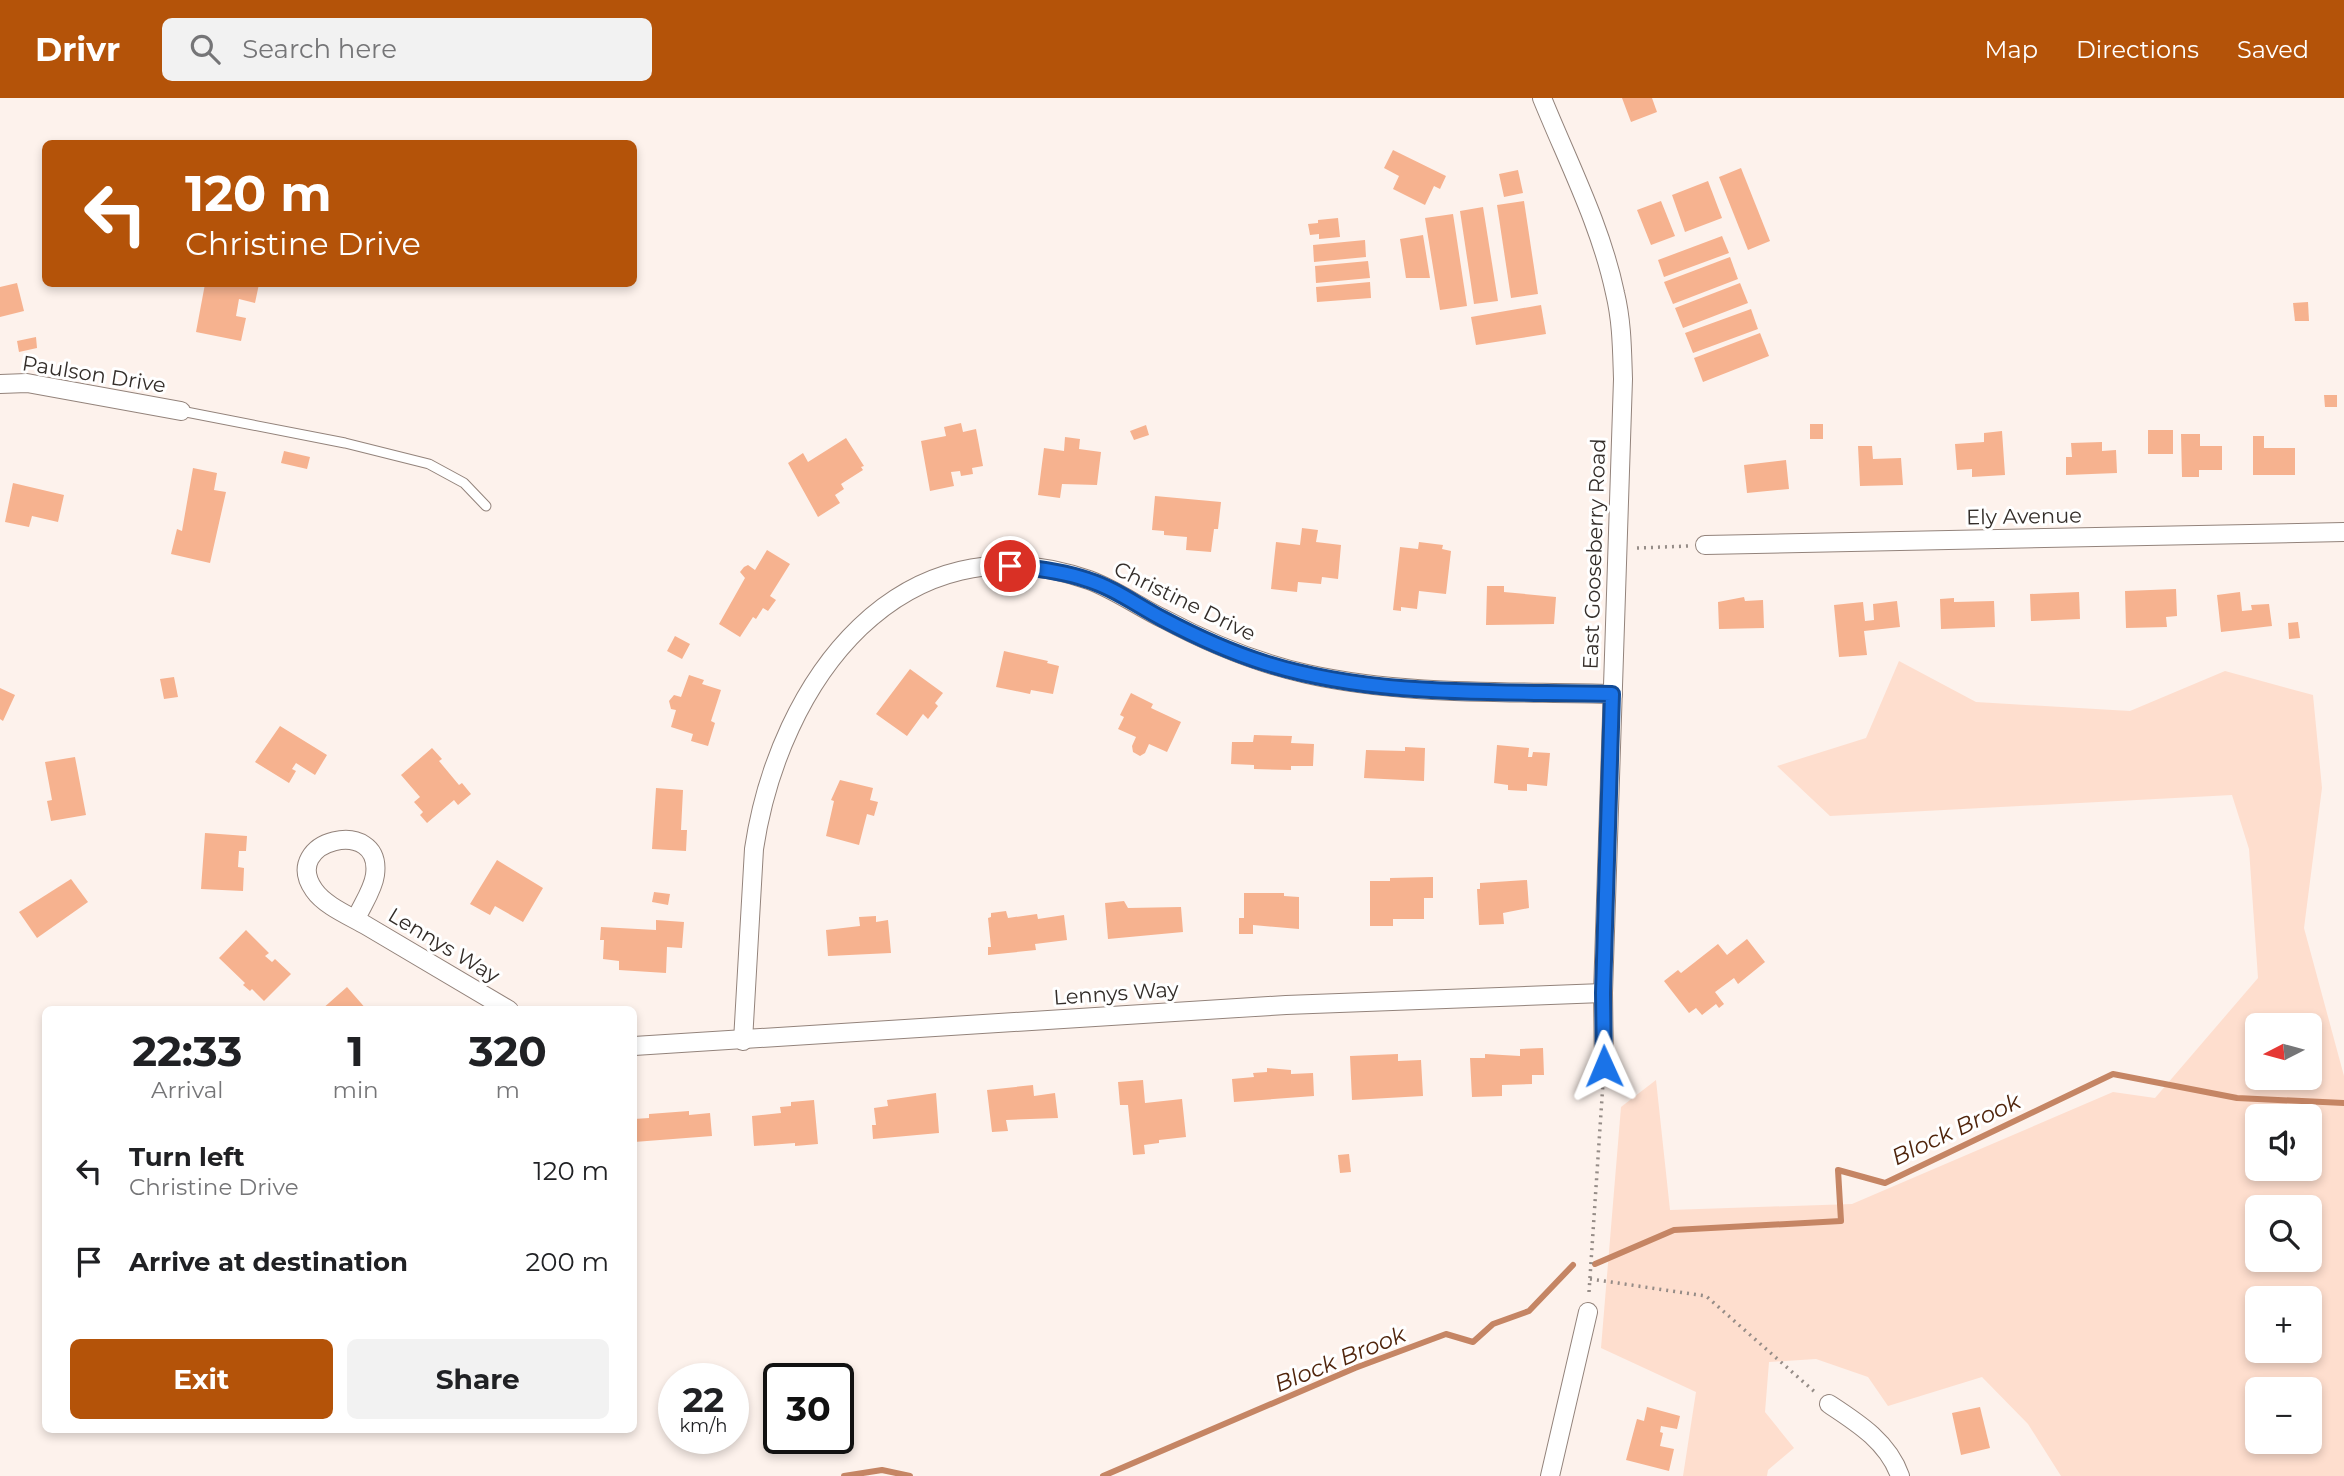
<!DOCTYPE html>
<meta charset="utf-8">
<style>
:root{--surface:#fff;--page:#f2f2f2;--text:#202124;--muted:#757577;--accent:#b45309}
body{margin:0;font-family:Montserrat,sans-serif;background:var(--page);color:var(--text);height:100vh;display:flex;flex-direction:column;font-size:26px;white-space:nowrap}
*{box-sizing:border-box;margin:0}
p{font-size:23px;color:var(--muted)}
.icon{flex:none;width:38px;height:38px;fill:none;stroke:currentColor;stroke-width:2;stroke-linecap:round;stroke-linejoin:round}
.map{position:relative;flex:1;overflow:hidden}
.side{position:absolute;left:42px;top:908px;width:595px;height:427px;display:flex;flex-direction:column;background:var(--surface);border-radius:10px;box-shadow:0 4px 10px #0003}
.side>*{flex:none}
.hud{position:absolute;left:42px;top:42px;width:595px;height:147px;border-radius:10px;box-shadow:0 4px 10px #0003;background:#b45309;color:#fff;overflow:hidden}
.needle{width:46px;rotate:264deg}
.tools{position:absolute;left:2245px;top:915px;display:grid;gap:14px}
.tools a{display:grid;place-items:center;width:77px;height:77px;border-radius:10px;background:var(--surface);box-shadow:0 4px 10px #0003;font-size:35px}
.speed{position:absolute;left:658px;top:1265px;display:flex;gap:14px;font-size:35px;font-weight:700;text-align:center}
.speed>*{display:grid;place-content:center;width:91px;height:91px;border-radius:50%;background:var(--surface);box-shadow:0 4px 10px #0003;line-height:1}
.speed small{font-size:18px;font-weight:400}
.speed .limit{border:4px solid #111;border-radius:10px;background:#fff;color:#111}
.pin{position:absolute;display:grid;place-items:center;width:60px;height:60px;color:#fff;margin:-30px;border:4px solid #fff;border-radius:50%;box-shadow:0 2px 7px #0007}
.me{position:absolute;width:77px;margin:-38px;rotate:359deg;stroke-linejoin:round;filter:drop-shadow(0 0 5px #0008)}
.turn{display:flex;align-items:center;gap:24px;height:147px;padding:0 28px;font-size:32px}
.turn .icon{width:91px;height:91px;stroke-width:2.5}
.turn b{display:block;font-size:49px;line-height:60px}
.eta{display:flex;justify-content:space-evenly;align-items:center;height:119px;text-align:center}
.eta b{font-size:42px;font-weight:700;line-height:49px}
.button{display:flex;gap:14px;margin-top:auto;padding:14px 28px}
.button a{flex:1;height:80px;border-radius:10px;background:var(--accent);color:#fff;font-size:28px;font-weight:700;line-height:80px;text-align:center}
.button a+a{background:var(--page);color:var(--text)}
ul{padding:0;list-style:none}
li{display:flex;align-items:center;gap:21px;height:91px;padding:0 28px}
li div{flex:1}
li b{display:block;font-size:26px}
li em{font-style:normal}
header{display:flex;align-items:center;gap:42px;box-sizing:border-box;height:98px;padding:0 35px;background:var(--accent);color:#fff}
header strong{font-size:33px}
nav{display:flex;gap:38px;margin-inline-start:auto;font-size:24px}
.search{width:490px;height:63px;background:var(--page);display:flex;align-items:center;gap:18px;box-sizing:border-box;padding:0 24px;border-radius:10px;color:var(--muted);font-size:26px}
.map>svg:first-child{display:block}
</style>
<header>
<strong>Drivr</strong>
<div class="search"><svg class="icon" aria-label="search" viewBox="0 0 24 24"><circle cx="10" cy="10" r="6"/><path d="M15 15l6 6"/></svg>Search here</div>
<nav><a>Map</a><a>Directions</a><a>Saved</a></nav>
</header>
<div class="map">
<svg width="2344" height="1378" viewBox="0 0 2344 1378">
<rect width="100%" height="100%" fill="#fdf2ec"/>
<path fill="#fedece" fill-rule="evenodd" d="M1899,563L1976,604L2130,613L2225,573L2313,597L2322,690L2304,830L2344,978V1378H2061L2028,1326L1982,1279L1888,1308L1868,1279L1816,1261L1769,1264L1765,1314L1794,1350L1768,1372L1767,1378H1683L1696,1294L1601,1250L1621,1009L1656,982L1670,1112L1852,1106L2113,994L2155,1000L2258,880L2249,751L2232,697L1830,718L1777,668L1866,640ZM2258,928H2310V980H2258ZM2310,1018V1071H2258V1018ZM2258,1110H2310V1162H2258ZM2258,1200H2310V1253H2258ZM2258,1292H2310V1344H2258Z"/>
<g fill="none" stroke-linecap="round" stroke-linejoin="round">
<g stroke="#c58564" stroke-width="6">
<polyline points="1595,1166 1674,1132 1841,1123 1838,1072 1885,1085 2113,976 2237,1000 2344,1005"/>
<polyline points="844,1378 882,1372 910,1378"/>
<polyline points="1103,1378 1355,1270 1446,1236 1473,1244 1493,1226 1529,1213 1573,1167"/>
</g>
</g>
<g fill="#f6b28f">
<polygon points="1622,0 1652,0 1657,14 1631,24"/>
<polygon points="1393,52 1446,78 1440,91 1434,88 1425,107 1393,91 1399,78 1384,70"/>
<polygon points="1741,70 1770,143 1748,152 1719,79"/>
<polygon points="1518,72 1523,95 1504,99 1499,76"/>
<polygon points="1708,83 1722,120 1685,134 1672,97"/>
<polygon points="1524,103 1538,196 1511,200 1497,107"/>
<polygon points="1661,103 1675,138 1651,147 1637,112"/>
<polygon points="1483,109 1498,203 1474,206 1460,113"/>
<polygon points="1453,116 1467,208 1440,212 1425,120"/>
<polygon points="1338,120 1340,139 1319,141 1319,136 1310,137 1308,126 1318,125 1318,122"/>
<polygon points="1423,137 1430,180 1406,180 1400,141"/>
<polygon points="1722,138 1729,155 1664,179 1658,162"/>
<polygon points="1365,142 1366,159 1314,164 1313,147"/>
<polygon points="1730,159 1738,181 1673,206 1664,184"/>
<polygon points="1368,163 1370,180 1316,185 1315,168"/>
<polygon points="1370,184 1371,200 1317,204 1316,189"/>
<polygon points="17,185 24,213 0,219 0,189"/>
<polygon points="1740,185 1748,205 1683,230 1675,210"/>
<polygon points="205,186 259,186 255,205 239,201 236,218 246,220 241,243 196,234"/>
<polygon points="2308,204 2309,223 2295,223 2293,205"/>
<polygon points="1541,207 1546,236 1476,247 1471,219"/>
<polygon points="1751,211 1758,231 1693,255 1685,235"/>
<polygon points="1760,235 1769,258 1703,284 1694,260"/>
<polygon points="36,239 37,250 19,254 17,243"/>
<polygon points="2324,297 2337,297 2337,309 2325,309"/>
<polygon points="961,325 963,334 976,331 983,368 972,370 973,376 961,378 960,373 951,374 954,388 930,393 921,343 946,338 944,329"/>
<rect x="1810" y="326" width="13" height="15"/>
<polygon points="1146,327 1149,337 1134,342 1130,333"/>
<rect x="2148" y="332" width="25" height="24"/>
<polygon points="2002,333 2005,377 1972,379 1972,371 1957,372 1955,346 1984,344 1984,335"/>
<polygon points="2181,336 2200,336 2200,348 2222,348 2222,372 2199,372 2199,379 2182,379"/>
<polygon points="2253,338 2264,338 2264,350 2295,350 2295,377 2253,377"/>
<polygon points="1065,339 1080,341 1079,351 1101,354 1097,387 1062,386 1060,400 1038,397 1044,350 1064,353"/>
<polygon points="846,340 864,368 861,369 863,372 841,386 844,391 835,397 840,405 818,419 788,365 803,355 808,364"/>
<polygon points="2102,344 2102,353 2116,352 2117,375 2066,377 2066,359 2072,359 2071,345"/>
<polygon points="1858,348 1872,348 1873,361 1901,360 1903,387 1860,388"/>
<polygon points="284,353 310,359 307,371 281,365"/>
<polygon points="1786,362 1789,391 1747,395 1744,367"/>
<polygon points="193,370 217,375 214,392 226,394 210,465 171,456 177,431 182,433"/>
<polygon points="13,385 64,397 58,424 32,418 29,429 5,424"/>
<polygon points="1155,398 1221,404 1218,431 1214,431 1211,454 1186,452 1187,439 1164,437 1164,433 1152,432"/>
<polygon points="1302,430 1318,432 1316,444 1341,447 1338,481 1322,479 1321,486 1298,484 1297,494 1271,491 1276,444 1300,447"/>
<polygon points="1419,444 1443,447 1442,451 1451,453 1446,496 1419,493 1417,511 1401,509 1401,513 1393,512 1400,449 1418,451"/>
<polygon points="767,452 790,466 770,498 776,502 768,513 763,510 756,521 753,519 740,539 719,526 745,480 740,474 744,469 748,467 755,472"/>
<polygon points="1487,488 1504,488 1504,494 1556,499 1554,526 1486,527"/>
<polygon points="2176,491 2177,518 2166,519 2167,529 2126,530 2125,493"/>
<polygon points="2079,494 2080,521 2031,523 2030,496"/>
<polygon points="2240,494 2242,513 2252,512 2251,507 2269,506 2272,528 2221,534 2217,497"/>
<polygon points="1744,499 1745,503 1763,502 1764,530 1719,531 1718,504"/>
<polygon points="1954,500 1954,504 1994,503 1995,529 1941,531 1940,501"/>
<polygon points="1897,503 1900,529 1864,533 1867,557 1839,559 1834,507 1863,504 1865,523 1874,522 1873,506"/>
<polygon points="2298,524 2300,540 2289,541 2288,525"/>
<polygon points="675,538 690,546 682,561 667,553"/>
<polygon points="1004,553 1048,563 1047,565 1059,568 1053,596 1031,592 1030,596 996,589"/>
<polygon points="910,571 943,595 935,605 938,608 928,621 923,616 907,638 876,616"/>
<polygon points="689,577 704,582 702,586 721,592 711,623 715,625 708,648 691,643 693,636 671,629 676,612 671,611 669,603 674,597 681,599"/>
<polygon points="174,579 178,599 164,601 160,581"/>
<polygon points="0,590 15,597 3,623 0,621"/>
<polygon points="1131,595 1153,606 1151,610 1181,624 1167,654 1149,646 1145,655 1140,658 1133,654 1132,648 1136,639 1118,631 1124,619 1120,617"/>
<polygon points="280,628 327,657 315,677 296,665 292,671 296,673 289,685 255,664"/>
<polygon points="1254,637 1292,638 1291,645 1314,646 1313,668 1291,668 1291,672 1254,671 1254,667 1231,666 1232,644 1253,644"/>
<polygon points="1497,647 1529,650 1528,659 1532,659 1533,654 1550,655 1547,688 1527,686 1527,693 1508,692 1508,687 1494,685"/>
<polygon points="1405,649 1425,650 1424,683 1364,680 1366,652 1405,653"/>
<polygon points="432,650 442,661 439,663 459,687 462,685 471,696 458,707 454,702 427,725 420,717 423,714 414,704 420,699 401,677"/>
<polygon points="75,659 86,717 51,723 47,703 52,702 45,664"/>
<polygon points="840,682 873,690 870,702 878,704 874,718 867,716 859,747 826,738 834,703 831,702"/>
<polygon points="656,690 683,692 681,732 687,732 686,753 652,751"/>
<polygon points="205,735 247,738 246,753 239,753 238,769 244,770 243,793 201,791"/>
<polygon points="497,762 543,790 523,824 495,808 490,817 470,806"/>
<polygon points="1433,779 1433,800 1424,800 1424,821 1393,821 1393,828 1370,828 1370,783 1390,783 1390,780"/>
<polygon points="71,781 88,804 37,840 19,814"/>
<polygon points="1527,782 1529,810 1503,815 1504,826 1479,827 1477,791 1480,791 1480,785"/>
<polygon points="654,794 670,796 668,807 652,804"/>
<polygon points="1244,795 1284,795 1284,798 1299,799 1299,831 1253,827 1253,836 1239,836 1239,820 1244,820"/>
<polygon points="1124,803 1128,810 1181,809 1183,834 1108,841 1105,805"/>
<polygon points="1006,813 1008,820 1037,816 1038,821 1064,817 1067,842 1035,846 1036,852 988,857 988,849 991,849 988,820 991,819 991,815"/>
<polygon points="876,818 876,824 888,822 891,855 828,858 826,832 860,828 859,819"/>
<polygon points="656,822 684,824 682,850 667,849 666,875 619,872 619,863 603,861 604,842 600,842 601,829 656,832"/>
<polygon points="246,832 269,855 265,858 272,864 275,861 291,876 264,903 252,891 250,893 243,887 245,885 219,860"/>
<polygon points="1747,841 1765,864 1738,886 1734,880 1715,894 1724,906 1719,910 1716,906 1702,917 1696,910 1689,915 1664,883 1678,872 1681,875 1718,846 1727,857"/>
<polygon points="347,889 367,912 321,912"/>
<polygon points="1543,950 1544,977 1532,977 1532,986 1502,987 1502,998 1472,999 1470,960 1485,960 1485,956 1520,958 1520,951"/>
<polygon points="1398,956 1398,963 1421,962 1423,998 1352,1002 1350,958"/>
<polygon points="1267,970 1291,972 1291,976 1313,975 1314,998 1234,1004 1232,981 1254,979 1253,975 1267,974"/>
<polygon points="1143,982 1145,1005 1182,1001 1186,1039 1159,1042 1159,1045 1144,1047 1145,1056 1133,1057 1128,1007 1120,1007 1118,984"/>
<polygon points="1033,987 1034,998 1055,995 1058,1020 1006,1022 1008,1033 992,1034 987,992"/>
<polygon points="936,995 939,1035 873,1041 872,1027 876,1027 874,1010 888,1008 887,1002"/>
<polygon points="814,1002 818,1046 795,1048 795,1045 754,1048 752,1018 781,1015 780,1009 791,1008 791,1004"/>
<polygon points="689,1013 689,1017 710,1015 712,1038 634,1044 634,1021 649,1020 649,1016"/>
<polygon points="1349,1056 1351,1074 1340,1075 1338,1057"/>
<polygon points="1647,1309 1680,1318 1677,1331 1661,1328 1660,1334 1663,1335 1660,1348 1674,1351 1669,1373 1626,1362 1637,1321 1644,1323"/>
<polygon points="1980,1309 1990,1350 1961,1357 1952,1315"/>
</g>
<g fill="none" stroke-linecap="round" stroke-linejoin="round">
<g stroke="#93837b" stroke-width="11">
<polyline id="lane" points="181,313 345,345 429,366 464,385 486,408"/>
</g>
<g stroke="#93837b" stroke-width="20">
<g id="street">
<path d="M1542,0C1568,64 1601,128 1615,195C1622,224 1622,252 1623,281L1603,895L1604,968"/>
<polyline points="0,286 27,285 181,313"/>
<polyline points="1705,447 2344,434"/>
<path d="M356,821C362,807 373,792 375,777C383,717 279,742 314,792C325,808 350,818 367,828C414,856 461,884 509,912"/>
<path d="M743,943L754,751C779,584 900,416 1089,482C1116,492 1139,509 1164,521C1209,545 1257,565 1307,576C1406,598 1511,593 1613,596"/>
<polyline points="634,948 1286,907 1603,895"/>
<path d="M1829,1306C1858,1325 1888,1344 1900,1378"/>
<polyline points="1550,1378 1588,1214"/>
</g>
</g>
<g stroke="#958c87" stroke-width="3.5" stroke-dasharray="2 5" stroke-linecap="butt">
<polyline points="1637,450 1689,448"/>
<polyline points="1590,1181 1706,1198 1816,1295"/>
<polyline points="1589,1194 1603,985"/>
</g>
<use href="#lane" stroke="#fff" stroke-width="9"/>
<use href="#street" stroke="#fff" stroke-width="18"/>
</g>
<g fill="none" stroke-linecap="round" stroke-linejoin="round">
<g stroke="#114b97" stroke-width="18">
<path id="route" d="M1010,468C1036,470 1062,473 1088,482C1114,490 1138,508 1163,521C1195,538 1230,554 1265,565C1376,600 1498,593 1612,596L1603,895L1604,968"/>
</g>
<use href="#route" stroke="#1a73e8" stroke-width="12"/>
</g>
<g text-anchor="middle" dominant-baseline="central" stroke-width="6" stroke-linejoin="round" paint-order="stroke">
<g font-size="21" fill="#332d29" stroke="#fff">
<text transform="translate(94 276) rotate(9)">Paulson Drive</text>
<text transform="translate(2024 418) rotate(-1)">Ely Avenue</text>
<text transform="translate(1594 456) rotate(-88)">East Gooseberry Road</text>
<text transform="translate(1185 503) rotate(26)">Christine Drive</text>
<text transform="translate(444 847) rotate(31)">Lennys Way</text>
<text transform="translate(1116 895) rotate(-4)">Lennys Way</text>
</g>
<g font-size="23" font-style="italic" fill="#50250c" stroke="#fff">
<text transform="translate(1956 1031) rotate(-25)">Block Brook</text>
<text transform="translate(1340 1261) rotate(-22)">Block Brook</text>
</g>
</g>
</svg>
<div class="tools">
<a><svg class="needle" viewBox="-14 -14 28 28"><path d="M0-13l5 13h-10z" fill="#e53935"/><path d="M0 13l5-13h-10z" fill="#757577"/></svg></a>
<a><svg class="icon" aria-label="sound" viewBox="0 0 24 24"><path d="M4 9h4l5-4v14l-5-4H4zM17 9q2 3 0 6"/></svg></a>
<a><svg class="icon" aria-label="search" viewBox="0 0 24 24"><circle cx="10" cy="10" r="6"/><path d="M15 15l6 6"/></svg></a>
<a>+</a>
<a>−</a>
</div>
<div class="speed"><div>22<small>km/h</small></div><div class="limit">30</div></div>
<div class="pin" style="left:1010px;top:468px;background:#d93025"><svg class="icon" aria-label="arrive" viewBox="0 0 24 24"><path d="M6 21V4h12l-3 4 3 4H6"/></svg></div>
<svg class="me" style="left:1604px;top:968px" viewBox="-20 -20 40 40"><path d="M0-17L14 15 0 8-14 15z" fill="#1a73e8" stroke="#fff" stroke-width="4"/></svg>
<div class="hud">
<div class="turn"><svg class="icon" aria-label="left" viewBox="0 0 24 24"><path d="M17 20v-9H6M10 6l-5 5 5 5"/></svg><div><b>120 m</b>Christine Drive</div></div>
</div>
<section class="side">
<div class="eta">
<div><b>22:33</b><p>Arrival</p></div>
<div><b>1</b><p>min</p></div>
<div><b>320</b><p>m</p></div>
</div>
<ul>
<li><svg class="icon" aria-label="left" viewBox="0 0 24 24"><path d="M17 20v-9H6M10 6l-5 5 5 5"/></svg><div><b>Turn left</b><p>Christine Drive</p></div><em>120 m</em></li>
<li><svg class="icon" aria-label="arrive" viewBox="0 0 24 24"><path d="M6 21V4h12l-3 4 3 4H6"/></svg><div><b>Arrive at destination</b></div><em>200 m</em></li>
</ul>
<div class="button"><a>Exit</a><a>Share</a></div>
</section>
</div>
